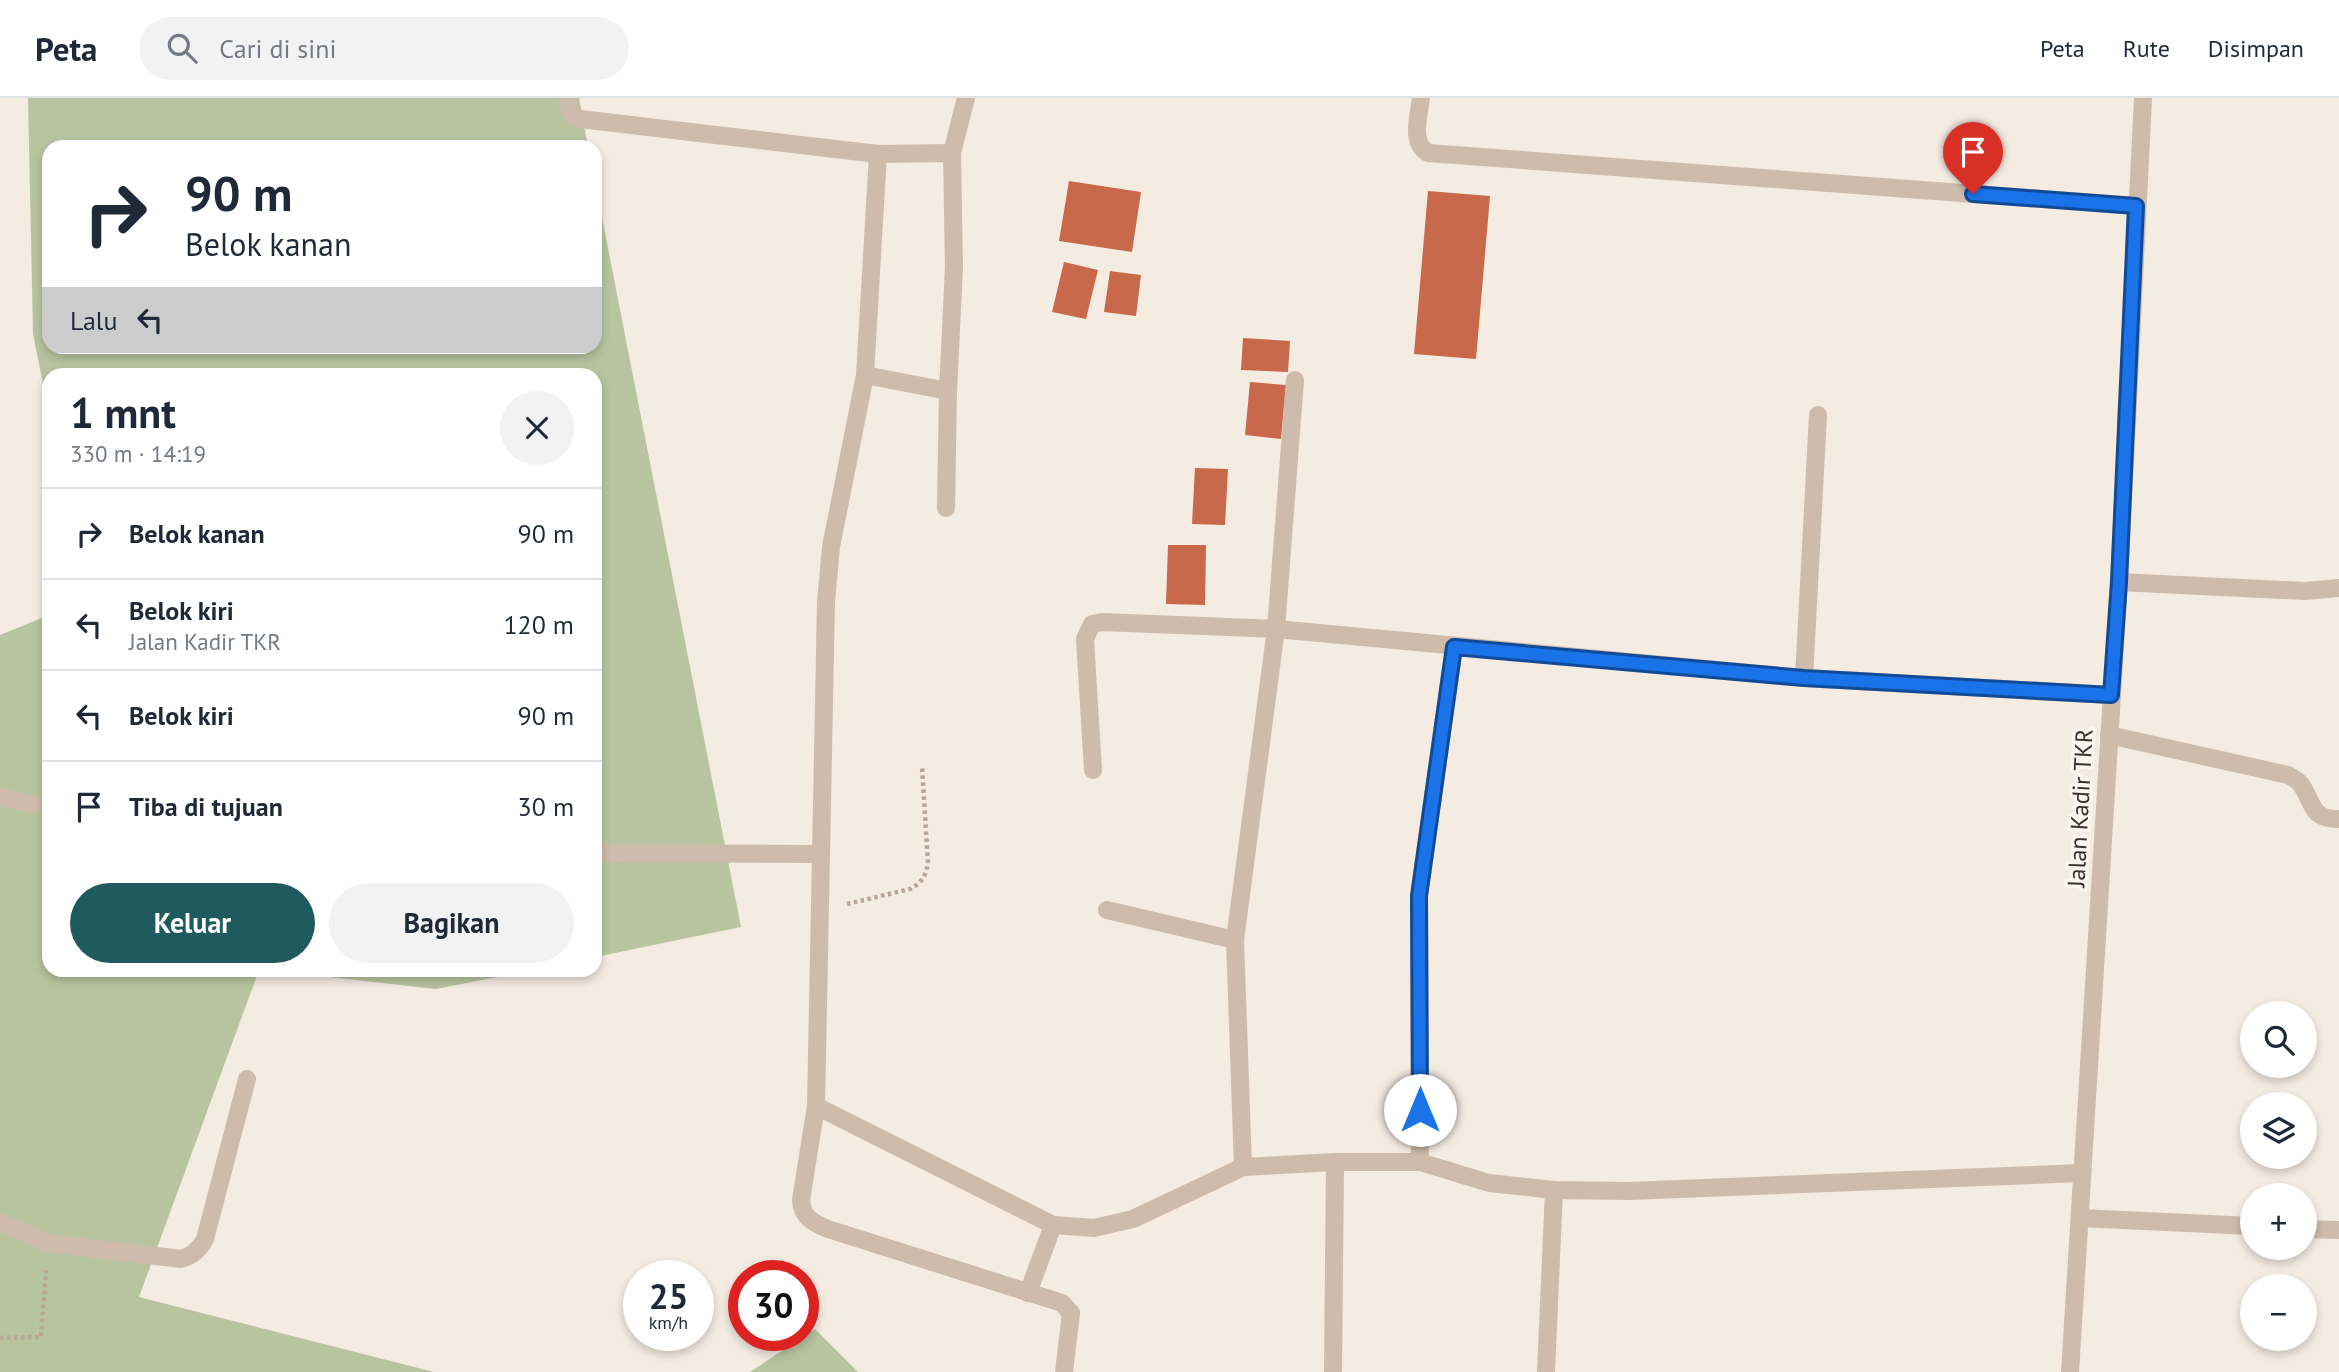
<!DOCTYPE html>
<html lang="id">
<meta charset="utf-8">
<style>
:root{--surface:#fff;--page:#f2f2f3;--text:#1f2937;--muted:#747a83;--line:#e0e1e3;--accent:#1f5a5e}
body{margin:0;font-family:"PT Sans",sans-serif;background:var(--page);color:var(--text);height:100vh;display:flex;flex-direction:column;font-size:26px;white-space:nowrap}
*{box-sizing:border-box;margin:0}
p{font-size:23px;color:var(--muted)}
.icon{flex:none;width:38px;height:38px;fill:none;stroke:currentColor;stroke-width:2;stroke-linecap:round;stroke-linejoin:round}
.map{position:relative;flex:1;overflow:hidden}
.panel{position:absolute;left:42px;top:270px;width:560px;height:609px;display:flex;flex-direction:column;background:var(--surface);border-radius:21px;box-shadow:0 4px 10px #0003}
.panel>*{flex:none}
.top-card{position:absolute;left:42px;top:42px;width:560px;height:214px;border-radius:21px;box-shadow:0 4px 10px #0003;background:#fff;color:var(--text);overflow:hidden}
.controls{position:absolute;left:2240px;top:903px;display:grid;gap:14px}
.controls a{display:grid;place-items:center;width:77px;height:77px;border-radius:50%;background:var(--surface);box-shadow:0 4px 10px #0003;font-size:35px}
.speed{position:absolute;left:623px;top:1162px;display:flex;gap:14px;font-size:35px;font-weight:700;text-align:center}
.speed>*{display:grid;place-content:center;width:91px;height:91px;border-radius:50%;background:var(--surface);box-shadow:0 4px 10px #0003;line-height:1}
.speed small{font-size:18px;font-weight:400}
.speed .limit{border:10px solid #d22;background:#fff;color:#111}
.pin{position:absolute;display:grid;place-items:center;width:60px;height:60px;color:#fff;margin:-72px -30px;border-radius:50% 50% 50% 0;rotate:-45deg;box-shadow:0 0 7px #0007}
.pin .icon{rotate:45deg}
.me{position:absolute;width:77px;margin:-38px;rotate:0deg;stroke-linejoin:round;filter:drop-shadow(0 0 5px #0008)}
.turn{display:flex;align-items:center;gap:24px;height:147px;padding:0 28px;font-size:32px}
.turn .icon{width:91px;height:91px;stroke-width:2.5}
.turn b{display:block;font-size:49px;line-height:60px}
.then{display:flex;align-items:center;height:66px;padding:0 28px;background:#0003;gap:14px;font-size:26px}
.round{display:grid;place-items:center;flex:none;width:74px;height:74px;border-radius:37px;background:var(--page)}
.headline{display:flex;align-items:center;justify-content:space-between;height:119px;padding:0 28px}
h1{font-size:42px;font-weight:700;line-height:52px}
.action{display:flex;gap:14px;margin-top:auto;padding:14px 28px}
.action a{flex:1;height:80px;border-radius:42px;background:var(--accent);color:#fff;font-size:28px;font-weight:700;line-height:80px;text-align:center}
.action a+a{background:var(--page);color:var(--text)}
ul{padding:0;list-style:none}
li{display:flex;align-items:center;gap:21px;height:91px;padding:0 28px;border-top:2px solid var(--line)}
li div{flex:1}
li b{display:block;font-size:26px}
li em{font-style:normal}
header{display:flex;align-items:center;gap:42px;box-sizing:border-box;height:98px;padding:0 35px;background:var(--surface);border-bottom:2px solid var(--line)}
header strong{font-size:33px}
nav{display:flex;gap:38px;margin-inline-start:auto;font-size:24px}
.search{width:490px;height:63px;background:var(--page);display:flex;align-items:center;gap:18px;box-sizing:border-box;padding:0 24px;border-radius:38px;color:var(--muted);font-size:26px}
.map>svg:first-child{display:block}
</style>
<header>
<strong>Peta</strong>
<div class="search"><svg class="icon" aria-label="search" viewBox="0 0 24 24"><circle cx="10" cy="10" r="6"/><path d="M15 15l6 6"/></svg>Cari di sini</div>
<nav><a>Peta</a><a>Rute</a><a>Disimpan</a></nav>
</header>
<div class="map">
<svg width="2339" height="1274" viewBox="0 0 2339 1274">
<rect width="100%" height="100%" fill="#f4ebe1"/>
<g fill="#b8c4a0">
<polygon points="28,0 579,0 588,49 49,49 49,248 595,248 595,84 741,829 595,859 595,276 49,276 49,316 33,236"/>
<polygon points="49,517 49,872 259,872 139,1199 434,1274 0,1274 0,537"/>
<polygon points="266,872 533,872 436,891"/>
<polygon points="815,1231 858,1274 750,1274"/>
</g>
<g fill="#c8694b">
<polygon points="1069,83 1141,94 1132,154 1059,143"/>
<polygon points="1428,93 1490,98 1476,261 1414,256"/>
<polygon points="1064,164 1098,172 1086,221 1052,214"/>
<polygon points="1110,173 1141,177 1136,218 1104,214"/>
<polygon points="1243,240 1290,243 1288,274 1241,272"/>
<polygon points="1250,284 1286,287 1281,341 1245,337"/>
<polygon points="1195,370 1228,371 1225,427 1192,426"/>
<polygon points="1168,447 1206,447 1205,507 1166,506"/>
</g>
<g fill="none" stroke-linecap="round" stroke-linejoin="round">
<g stroke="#b9a596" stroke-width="4.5" stroke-dasharray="3.5 3.5" stroke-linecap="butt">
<path d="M847,806L910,791C922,785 926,777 928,765L922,669"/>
<polyline points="0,1240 41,1239 46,1172"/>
</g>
<g stroke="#cdbbac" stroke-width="18">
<path d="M568,0C569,10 569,18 580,21L878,56L952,55"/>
<path d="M1421,0C1419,18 1410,45 1428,55L2136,108"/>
<path d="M878,56L865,277L831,449L826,504L816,1008L801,1102C802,1119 813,1125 828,1131L1062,1205L1071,1215L1064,1274"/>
<polyline points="865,277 948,293"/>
<polyline points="1295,282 1276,531 1804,580 2111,597"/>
<polyline points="946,410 948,293 954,169 952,55 966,0"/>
<polyline points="2119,484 2305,493 2339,490"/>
<polyline points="1804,580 1818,317"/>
<path d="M2109,637L2288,677C2294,680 2299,683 2302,688C2314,707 2311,721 2339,721"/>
<polyline points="1093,672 1085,541 1092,526 1102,524 1276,531 1235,842 1243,1069"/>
<polyline points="0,699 49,709"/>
<polyline points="595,755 820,756"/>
<polyline points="1107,812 1235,842"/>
<polyline points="816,1008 1053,1127 1094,1130 1133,1121 1243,1069 1335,1064 1420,1064 1489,1085 1554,1092 1629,1093 2082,1075"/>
<polyline points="1420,1064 1419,798 1454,549"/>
<polyline points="2080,1120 2252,1128"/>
<path d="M0,1124L48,1145L181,1161C192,1158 200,1151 205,1141L247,981"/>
<polyline points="2305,1131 2339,1132"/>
<polyline points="1028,1195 1053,1127"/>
<polyline points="1333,1274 1335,1064"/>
<polyline points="1546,1274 1554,1092"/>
<polyline points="2070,1274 2119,484 2143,0"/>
</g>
</g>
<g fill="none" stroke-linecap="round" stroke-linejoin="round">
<g stroke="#114b97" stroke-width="18">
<polyline id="route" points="1420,1012 1419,798 1454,549 1804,580 2111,597 2119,484 2136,108 1973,96"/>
</g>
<use href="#route" stroke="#1a73e8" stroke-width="12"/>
</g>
<g text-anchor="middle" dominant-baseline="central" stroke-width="7" stroke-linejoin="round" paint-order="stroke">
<g font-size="24" fill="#3b302b" stroke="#fbf5ee">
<text transform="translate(2080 710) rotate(-87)">Jalan Kadir TKR</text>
</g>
</g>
</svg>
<div class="controls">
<a><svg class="icon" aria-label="search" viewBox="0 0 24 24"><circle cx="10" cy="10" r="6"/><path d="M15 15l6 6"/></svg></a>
<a><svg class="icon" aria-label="layers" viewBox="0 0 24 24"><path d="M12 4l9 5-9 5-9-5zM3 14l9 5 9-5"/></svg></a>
<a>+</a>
<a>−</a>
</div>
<div class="speed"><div>25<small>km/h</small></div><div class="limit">30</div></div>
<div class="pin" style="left:1973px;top:96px;background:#d93025"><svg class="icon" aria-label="arrive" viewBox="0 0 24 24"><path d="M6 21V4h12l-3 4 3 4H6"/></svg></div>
<svg class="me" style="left:1420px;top:1012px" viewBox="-20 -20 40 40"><circle r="19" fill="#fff"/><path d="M0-13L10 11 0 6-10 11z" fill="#1a73e8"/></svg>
<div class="top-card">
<div class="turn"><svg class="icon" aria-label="right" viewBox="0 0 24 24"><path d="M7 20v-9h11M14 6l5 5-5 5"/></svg><div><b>90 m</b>Belok kanan</div></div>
<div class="then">Lalu<svg class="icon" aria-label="left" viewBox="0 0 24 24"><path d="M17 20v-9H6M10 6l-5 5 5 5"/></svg></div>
</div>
<section class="panel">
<div class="headline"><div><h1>1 mnt</h1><p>330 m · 14:19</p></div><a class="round"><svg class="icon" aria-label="close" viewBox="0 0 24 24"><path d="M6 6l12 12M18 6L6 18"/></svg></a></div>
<ul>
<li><svg class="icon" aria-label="right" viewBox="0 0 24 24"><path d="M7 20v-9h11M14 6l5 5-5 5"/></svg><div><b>Belok kanan</b></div><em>90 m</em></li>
<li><svg class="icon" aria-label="left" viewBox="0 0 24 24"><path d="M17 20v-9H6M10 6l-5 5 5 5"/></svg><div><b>Belok kiri</b><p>Jalan Kadir TKR</p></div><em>120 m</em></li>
<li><svg class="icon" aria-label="left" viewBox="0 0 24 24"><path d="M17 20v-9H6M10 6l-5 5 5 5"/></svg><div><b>Belok kiri</b></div><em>90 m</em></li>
<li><svg class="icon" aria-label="arrive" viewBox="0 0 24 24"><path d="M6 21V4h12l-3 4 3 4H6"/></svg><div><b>Tiba di tujuan</b></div><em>30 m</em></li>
</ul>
<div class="action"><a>Keluar</a><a>Bagikan</a></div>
</section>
</div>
